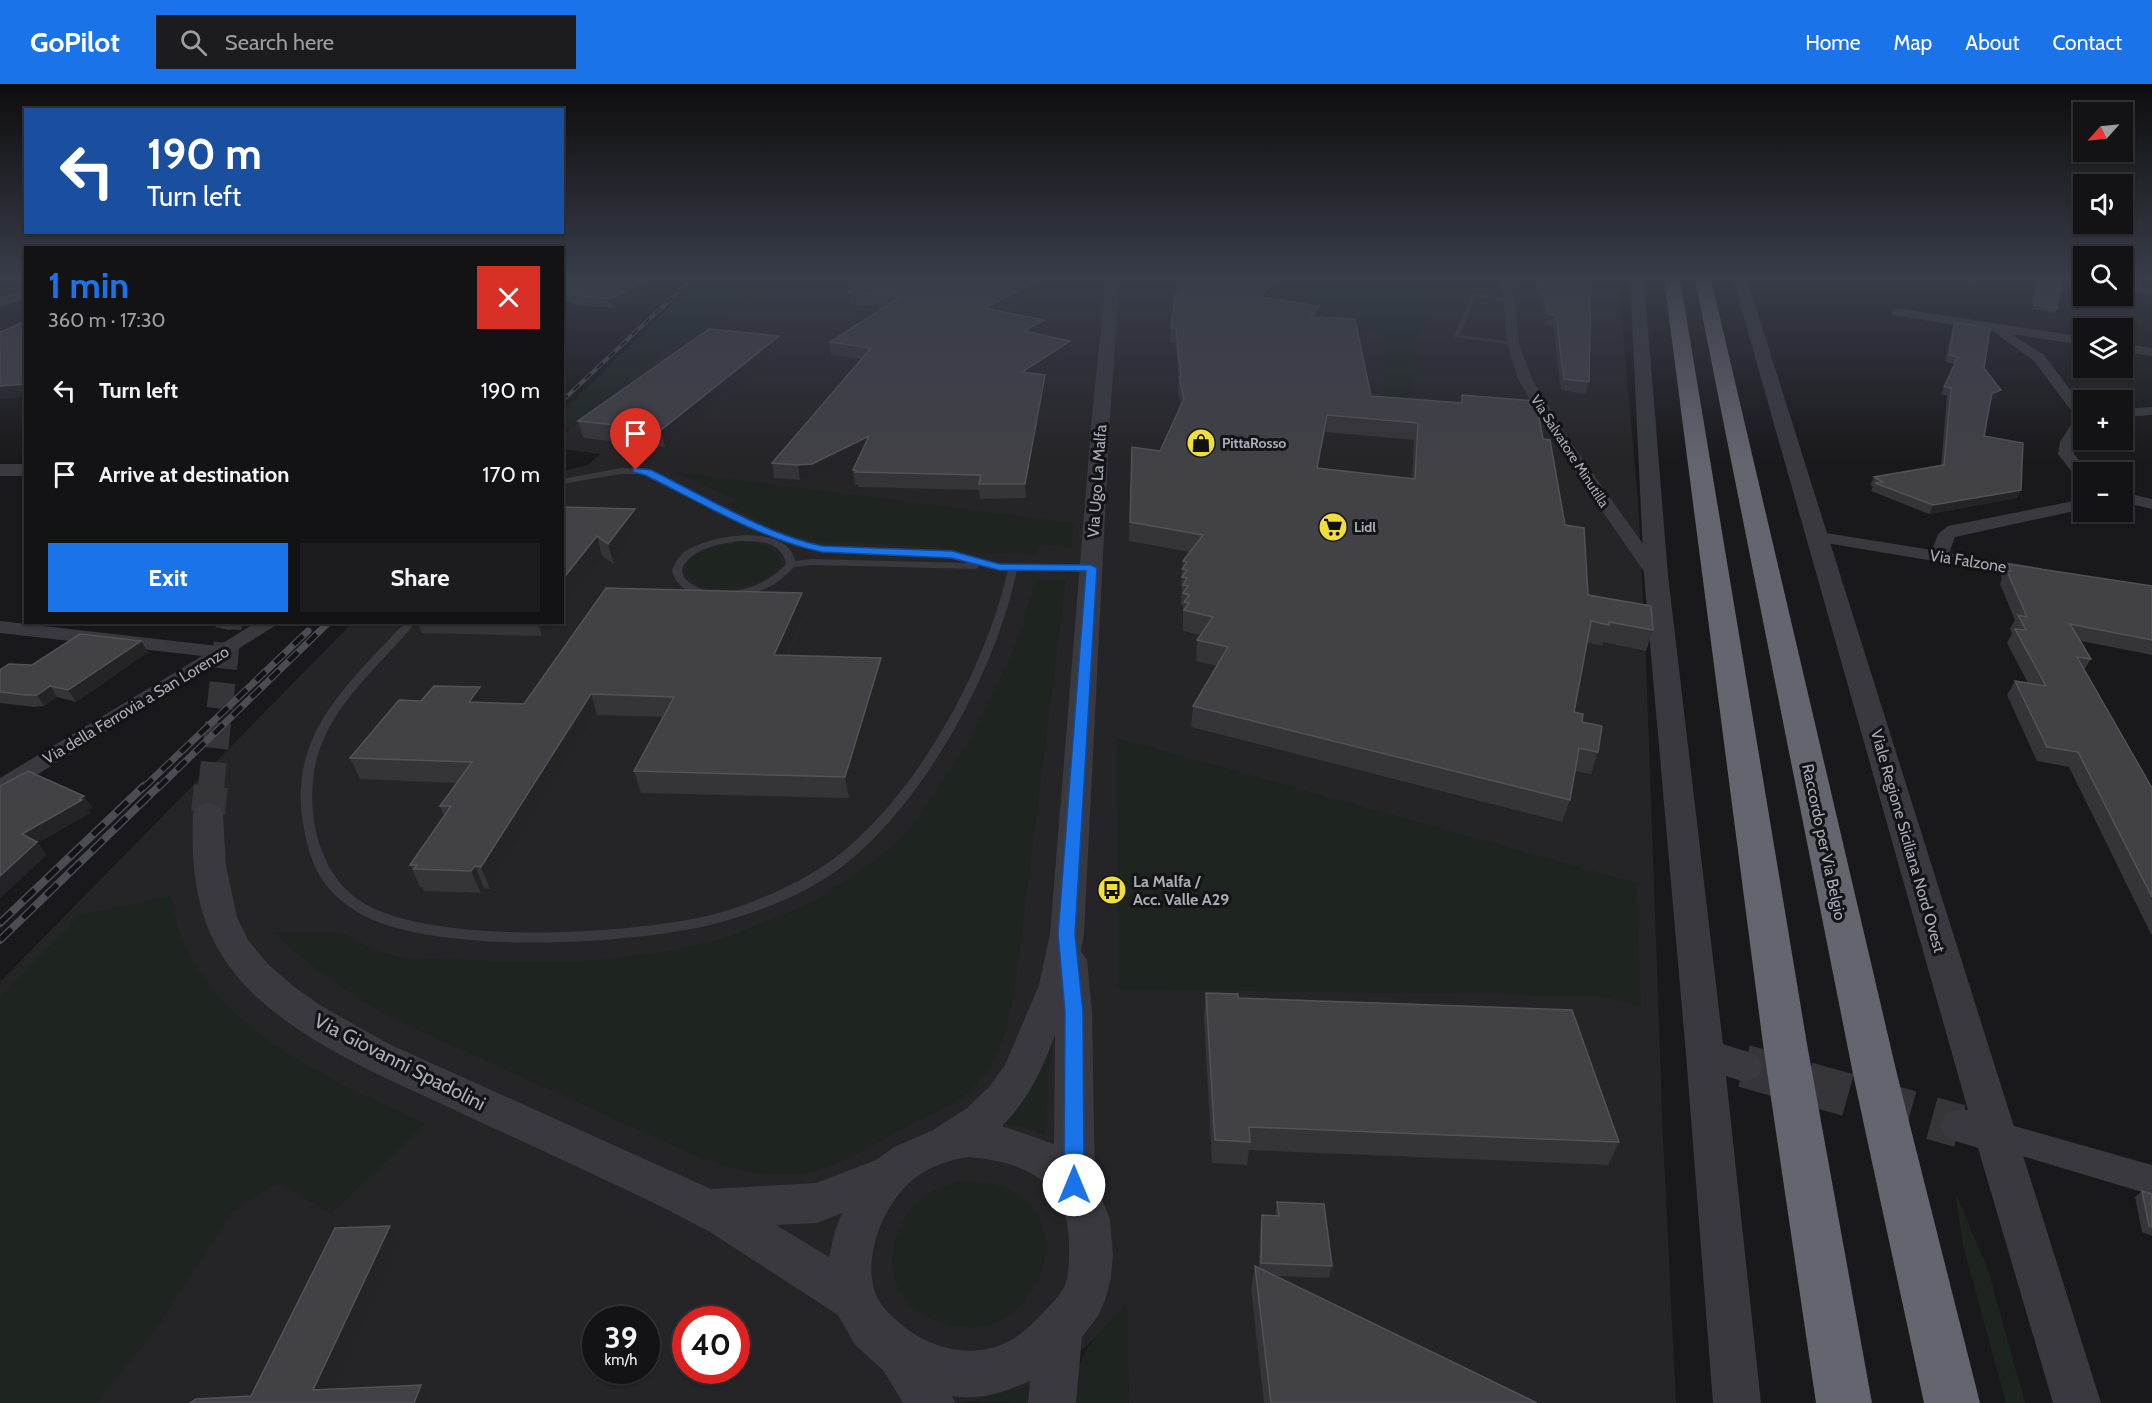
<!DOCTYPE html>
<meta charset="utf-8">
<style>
:root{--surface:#131214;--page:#1c1b1d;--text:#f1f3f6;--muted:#9d9ea0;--line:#323234;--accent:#1a73e8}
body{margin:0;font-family:Cabin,sans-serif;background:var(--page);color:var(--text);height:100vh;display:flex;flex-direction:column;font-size:22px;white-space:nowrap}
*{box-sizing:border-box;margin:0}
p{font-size:20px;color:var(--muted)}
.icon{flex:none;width:33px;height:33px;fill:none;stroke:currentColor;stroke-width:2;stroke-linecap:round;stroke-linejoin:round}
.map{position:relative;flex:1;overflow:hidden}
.sheet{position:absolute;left:24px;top:162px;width:540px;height:378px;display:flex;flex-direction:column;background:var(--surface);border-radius:0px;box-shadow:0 2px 4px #0004,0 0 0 2px var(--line)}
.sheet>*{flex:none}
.banner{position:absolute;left:24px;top:24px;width:540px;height:126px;border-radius:0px;box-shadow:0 2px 4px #0004,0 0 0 2px var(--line);background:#1a4fa0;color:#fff;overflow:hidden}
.needle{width:39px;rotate:243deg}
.controls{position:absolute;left:2073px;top:18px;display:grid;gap:12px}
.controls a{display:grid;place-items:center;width:60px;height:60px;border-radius:0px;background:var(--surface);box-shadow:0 2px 4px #0004,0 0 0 2px var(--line);font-size:30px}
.speed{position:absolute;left:582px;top:1222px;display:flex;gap:12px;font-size:30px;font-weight:700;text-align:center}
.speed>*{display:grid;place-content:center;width:78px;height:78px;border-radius:50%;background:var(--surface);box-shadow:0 2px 4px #0004,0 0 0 2px var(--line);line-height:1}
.speed small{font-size:15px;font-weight:400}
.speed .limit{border:9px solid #d22;background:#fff;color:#111}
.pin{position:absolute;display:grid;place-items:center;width:51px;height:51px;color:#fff;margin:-62px -26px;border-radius:50% 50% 50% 0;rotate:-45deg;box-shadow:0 0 6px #0007}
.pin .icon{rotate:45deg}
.me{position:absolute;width:66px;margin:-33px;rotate:0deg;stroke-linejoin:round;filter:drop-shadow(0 0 4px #0008)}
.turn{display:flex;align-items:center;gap:21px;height:126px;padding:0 24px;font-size:27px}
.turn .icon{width:78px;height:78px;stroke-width:2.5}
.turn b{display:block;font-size:42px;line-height:51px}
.round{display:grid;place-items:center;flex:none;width:63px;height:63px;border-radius:0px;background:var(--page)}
.summary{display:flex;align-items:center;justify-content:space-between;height:102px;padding:0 24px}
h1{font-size:36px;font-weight:700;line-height:45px;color:var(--accent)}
.action{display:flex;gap:12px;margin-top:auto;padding:12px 24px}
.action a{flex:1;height:69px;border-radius:0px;background:var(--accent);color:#fff;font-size:24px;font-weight:700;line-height:69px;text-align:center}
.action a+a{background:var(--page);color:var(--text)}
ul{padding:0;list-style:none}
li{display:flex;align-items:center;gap:18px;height:84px;padding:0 24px}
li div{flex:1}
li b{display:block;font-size:22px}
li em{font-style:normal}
header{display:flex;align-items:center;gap:36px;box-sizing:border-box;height:84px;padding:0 30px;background:var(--accent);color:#fff}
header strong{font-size:28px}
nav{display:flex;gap:33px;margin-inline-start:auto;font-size:21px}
.search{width:420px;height:54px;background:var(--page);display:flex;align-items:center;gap:15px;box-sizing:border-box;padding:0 21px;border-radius:0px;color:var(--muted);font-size:22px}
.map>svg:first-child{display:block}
</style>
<header>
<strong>GoPilot</strong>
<div class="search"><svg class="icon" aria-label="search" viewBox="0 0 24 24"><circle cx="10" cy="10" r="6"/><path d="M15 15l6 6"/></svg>Search here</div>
<nav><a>Home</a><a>Map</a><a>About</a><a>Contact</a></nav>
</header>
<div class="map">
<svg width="2152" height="1319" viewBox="0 0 2152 1319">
<rect width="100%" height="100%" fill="#19181a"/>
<path fill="#252427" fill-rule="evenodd" d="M775,195H1618L1638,416L1645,551L1663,1053L1676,1319H1129L1126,1221L1088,1261L1032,1302L962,1319H0V898L352,539L562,538L563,387L588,381L600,370L563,365V351L662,268L751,213ZM596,1236H646V1287H596ZM686,1236H736V1287H686Z"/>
<g fill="#1e2521">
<polygon points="699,195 775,195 751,213 662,268 570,345 563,347 562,327"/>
<polygon points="1288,195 1491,195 1490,209 1446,204 1417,253 1408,320 1385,318 1383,250 1352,241 1261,226"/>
<polygon points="675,388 1074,439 1071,464 1050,461 1038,463 1035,471 981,469 927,462 819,457 786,449 728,421 737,416"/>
<path d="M747,458C761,460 775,462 781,477C772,502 705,517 689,493C672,468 734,459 747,458Z"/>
<path d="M1035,496H1066L1016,895C1010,927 1005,963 985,990C963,1020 937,1026 906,1042C892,1049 880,1058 866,1065C804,1100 764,1096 699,1073L392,934C349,909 310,884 275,848L343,849L374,866L399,873L516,878H575L665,868L725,854L814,818L885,769L914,740L968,659L1009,576L1023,541Z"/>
<polygon points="1117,654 1636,799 1641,922 1600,912 1118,905"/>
<path d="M170,812C175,827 177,846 184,860C229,956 335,997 425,1040L331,1129L277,1099L232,1128L155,1247L96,1319H0V914L80,831Z"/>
<polygon points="1052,962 1044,1051 1026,1044 1002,1039 1035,997"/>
<path d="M960,1097C1110,1093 1040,1296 922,1230C881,1207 887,1149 916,1120C928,1107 944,1102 960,1097Z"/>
<polygon points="1955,1107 1989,1189 2025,1319 2006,1319 1963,1161"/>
<path d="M1127,1220L1129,1319H1074C1076,1266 1092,1256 1127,1220Z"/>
<polygon points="1032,1302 1028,1319 964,1318"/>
</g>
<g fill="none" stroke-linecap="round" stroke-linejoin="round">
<polyline stroke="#36363a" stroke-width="26" stroke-dasharray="26 14" stroke-linecap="butt" points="211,704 229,539"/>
<polyline stroke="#36363a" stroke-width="34" stroke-dasharray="34 16" stroke-linecap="butt" points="208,729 211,702"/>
<polyline stroke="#36363a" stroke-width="43" stroke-dasharray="43 22" stroke-linecap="butt" points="1744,982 1960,1042"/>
<g fill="#39393f" fill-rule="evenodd">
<polygon points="1474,209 1511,215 1508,217 1476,213 1460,251 1513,258 1516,260 1515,261 1454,253 1471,211"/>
<path d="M621,384L646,385L789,454L822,462L935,466L952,468L999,480L1091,481L1096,484L1091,487L1017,486C996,587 925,718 843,782C808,809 760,828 718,839C637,861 420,874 351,824C323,804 312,784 305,750C298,719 299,686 312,656C332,610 372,575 405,538H416C381,581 332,619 317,674C304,725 317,792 365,820C438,862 641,851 722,828C759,817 800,799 832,776C916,714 985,586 1008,486L979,481L978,484L975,485L812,481L794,483C784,494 774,502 759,507C736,516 678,520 672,486C674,480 677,475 682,470C704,451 788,437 795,477L812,475L972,479C923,467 873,473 823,468C810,467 796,462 783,458L642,390H621L562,400V395ZM740,457C759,457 782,457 786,480C764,505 712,522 684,494L682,486C690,464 719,460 740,457Z"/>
</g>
<g fill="#39393f" fill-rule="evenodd">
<polygon points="1501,195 1513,195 1519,260 1533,297 1572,360 1665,491 1663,495 1649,495 1557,361 1519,297 1507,260"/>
<polygon points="2065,195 2084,195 2084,201 2066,197"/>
<polygon points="2122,201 2152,204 2152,210 2122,208"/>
<polygon points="1896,224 2084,253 2084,261 2011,250 2044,271 2084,324 2084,345 2076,358 2074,370 2089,388 2084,388 2084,398 2078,396 2058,370 2060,358 2076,333 2034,277 1993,247 1892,231 1892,225"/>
<polygon points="2122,259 2152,264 2152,272 2122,267"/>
<polygon points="2152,323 2152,331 2122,333 2122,325"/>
<polygon points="2122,408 2152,415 2152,425 2122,418"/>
<polygon points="2084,415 2084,425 1955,453 1949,469 2041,484 2044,488 2041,492 2035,494 1820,458 1814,457 1811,453 1814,449 1820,448 1932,466 1938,450 1948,442"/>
<polygon points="0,537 218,562 257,538 281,538 8,709 0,712 0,694 202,572 0,549"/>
<polygon points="1993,1036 2152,1081 2152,1111 1982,1060 1977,1050 1982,1040"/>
</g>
<g fill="#39393f" fill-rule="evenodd">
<path d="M1106,195H1120L1110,332L1084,850L1081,867L1087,876L1092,928L1095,1098L1110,1135L1113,1171L1111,1193L1106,1214L1098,1232L1082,1253L1076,1319H1028L1030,1297C1005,1308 980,1317 952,1312L955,1319H903L883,1286L855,1261L838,1231L710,1148L664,1124C596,1091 527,1060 459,1028C382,992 269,947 223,873C195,829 191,780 193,729L197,722L208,719L219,722L223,729L226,782L237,833L248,856L268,880L293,902L323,923L389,960L711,1105L816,1099L876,1076L894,1063L933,1046L967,1024L989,1003L1005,981L1039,901L1050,850L1092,332ZM1055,951L1054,1060L1002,1042C1029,1015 1042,986 1055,951ZM969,1073C1027,1078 1071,1100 1069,1165C1069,1176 1069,1191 1065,1201C1061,1211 1049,1222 1042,1230C1031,1241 1018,1254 1003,1260C969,1275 927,1263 901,1240C892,1233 882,1223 877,1213C860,1175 884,1118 915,1094C931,1082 949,1076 969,1073ZM842,1129L835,1147L829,1173L776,1141L817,1139Z"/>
<polygon points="1630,195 1644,195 1668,491 1723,960 1758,971 1763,982 1758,993 1744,998 1726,992 1761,1319 1713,1319 1686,970 1644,491"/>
<polygon points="1733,195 1747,195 2101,1319 2053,1319 1978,1064 1946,1054 1940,1042 1946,1030 1960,1025 1968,1026"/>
<polygon points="26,206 26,215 0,223 0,213"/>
<rect x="0" y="380" width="26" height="12"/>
<polygon points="217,538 241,538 241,539 238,544 229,546 220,544"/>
</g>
<g fill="#656570" fill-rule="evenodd">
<polygon points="1664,195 1680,195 1807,960 1872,1319 1816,1319 1763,960"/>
<polygon points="1695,195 1711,195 1897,990 1980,1319 1924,1319 1853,990"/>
</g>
<g stroke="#4c4c54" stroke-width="4">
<polyline id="rail-far2" points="562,317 692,195"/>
</g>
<g stroke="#4c4c54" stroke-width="7">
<g id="rail-far1">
<polyline points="143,704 308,547"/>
<polyline points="158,704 329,538"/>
</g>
</g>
<g stroke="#4c4c54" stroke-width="8">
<g id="rail">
<polyline points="0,839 144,702"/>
<polyline points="0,856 159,702"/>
</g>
</g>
<use href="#rail-far2" stroke="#141315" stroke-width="2" stroke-dasharray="8" stroke-linecap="butt"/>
<use href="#rail-far1" stroke="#141315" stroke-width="4.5" stroke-dasharray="13" stroke-linecap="butt"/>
<use href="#rail" stroke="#141315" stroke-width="5" stroke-dasharray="16" stroke-linecap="butt"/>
</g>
<g fill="#353438" fill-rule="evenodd">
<polygon points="562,195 661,198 613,224 578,221 562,217"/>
<polygon points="866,195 1063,195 1057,201 1047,203 1002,228 1044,236 1044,248 1040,251 1070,257 1070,269 1038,290 1045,291 1045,304 1026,414 980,415 979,406 858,403 858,401 855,401 853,386 860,371 814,394 800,396 774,394 772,379 861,275 831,271 830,258 884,223 850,220 848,208"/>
<polygon points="1537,195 1591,195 1589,298 1585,310 1561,306 1553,241 1547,241 1536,203"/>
<polygon points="1894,195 1924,195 1922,200"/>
<polygon points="1939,195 1983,195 1980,202"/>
<polygon points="2037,195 2062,195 2057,224 2055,229 2032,225"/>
<path d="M1185,203L1271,215L1318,233L1371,312L1460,319L1462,311L1543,355L1565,441L1588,511L1653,546L1646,567L1603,558L1602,562L1587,558L1574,628L1582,638L1598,668L1591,690L1575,687L1570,716L1562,738L1191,643L1193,622L1217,582L1196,577L1197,556L1201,551L1183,547V521H1181L1182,505L1181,504L1182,485L1183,483V477L1190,468L1129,457L1132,363L1160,367L1181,321L1178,309L1179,297L1175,259H1170L1171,244ZM1325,348L1414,356L1412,395L1318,384Z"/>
<polygon points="1955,238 1984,284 1997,313 1991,315 1984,352 2021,406 2017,414 1929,430 1871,407 1873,402 1870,401 1874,393 1941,382 1947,312 1941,310 1955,280 1945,278 1952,245"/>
<polygon points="779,252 781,268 665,363 583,354 578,337"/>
<polygon points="562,423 635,425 640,444 614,480 602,472"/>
<polygon points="2008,480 2152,502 2152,571 2081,557 2091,575 2084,586 2152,704 2152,852 2069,683 2037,677 2007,611 2015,597 2028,599 2007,559 2012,549 2010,545 2015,536 2000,500 2002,495 2001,492"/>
<polygon points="802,509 805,528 787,572 884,594 849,714 641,709 634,687 663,633 597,631 490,805 484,804 481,809 424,807 422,803 420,803 410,781 444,732 440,722 457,699 360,695 350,674 421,617 524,620"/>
<polygon points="417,538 552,538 542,552 422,549"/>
<polygon points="141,557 148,568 76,618 57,613 44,622 34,623 0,619 0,586 32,581"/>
<polygon points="1206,909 1619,1058 1608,1081 1249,1066 1247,1081 1212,1079 1204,932"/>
<polygon points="2142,1107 2152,1110 2152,1152 2142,1148 2135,1113"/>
<polygon points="1277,1118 1332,1182 1329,1194 1276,1192 1537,1319 1264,1319 1251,1205 1255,1182 1259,1184 1260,1144 1262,1131 1275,1132"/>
</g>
<g fill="#242326">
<polygon points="647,195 661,195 661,198 613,224 611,215"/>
<polygon points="1041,195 1063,195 1057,201 1047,203 985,236 985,224"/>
<polygon points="1277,195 1288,195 1259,228 1260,213"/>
<polygon points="1319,222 1318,237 1311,233"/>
<polygon points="1044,236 1044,248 1024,260 1024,247"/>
<polygon points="779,252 781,268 665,363 661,346"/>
<polygon points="1070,257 1070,269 1022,301 1022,288"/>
<polygon points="1045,291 1045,304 1026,414 1025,400"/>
<polygon points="26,300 26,313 0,315 0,302"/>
<polygon points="2001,306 1997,313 1989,316 1992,309"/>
<polygon points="1327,331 1325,348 1315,402 1317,384"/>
<polygon points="869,352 871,366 814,394 800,396 798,381"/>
<polygon points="2021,406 2017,414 1929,430 1933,421"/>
<polygon points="635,425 640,444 614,480 608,460"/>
<polygon points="597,452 602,472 562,524 562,496"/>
<polygon points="802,509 805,528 778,592 774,571"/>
<polygon points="538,538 552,538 542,552"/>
<polygon points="141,557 148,568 76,618 68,606"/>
<polygon points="881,574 884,594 849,714 845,693"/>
<polygon points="50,602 57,613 44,622 37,611"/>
<polygon points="480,603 488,624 469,618"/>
<polygon points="591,610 597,631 490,805 481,783"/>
<polygon points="84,712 93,724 89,726 91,729 38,759 47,771 0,814 0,792 22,750"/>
<polygon points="475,782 484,804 481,809 471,787"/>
<polygon points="390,1142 401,1159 328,1319 313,1306"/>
<polygon points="421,1301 433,1317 432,1319 414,1319"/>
</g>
<g fill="#414146" stroke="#525258" stroke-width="1.5" fill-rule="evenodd">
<polygon points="562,195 647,195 611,215 576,211 562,209"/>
<polygon points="866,195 1041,195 985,224 1044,236 1024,247 1070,257 1022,288 1045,291 1025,400 979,400 981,391 856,388 857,387 853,386 869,352 812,380 798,381 772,379 871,264 830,258 900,213 848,208"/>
<path d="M1185,195H1277L1260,213L1319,222L1311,233L1355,235L1371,312L1462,319V311L1536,317L1543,355L1550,356L1565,441L1584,444L1588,511L1651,522L1653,546L1609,538V541L1591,537L1574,628L1583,630L1582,638L1602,642L1598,668L1579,664L1570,716L1193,622L1228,563L1197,556L1213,533L1184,526L1189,519L1184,518L1189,511L1183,509L1188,502L1183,501L1187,494L1182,493L1187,486L1182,485L1187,478L1183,477L1203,451L1130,438L1132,363L1160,367L1184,315L1179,293H1181L1176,244H1171L1175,211L1185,203ZM1327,331L1418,339L1415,395L1317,384Z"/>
<polygon points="1538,195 1591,195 1589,298 1564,295 1556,231 1549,230"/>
<polygon points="2039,195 2062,195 2057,224 2034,221"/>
<polygon points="26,237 26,300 0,302 0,248"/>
<polygon points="1955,238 1990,244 1984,284 2001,306 1992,309 1984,352 2023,359 2021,406 1933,421 1875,399 1883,398 1874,393 1944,381 1951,304 1944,303 1958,273 1949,271"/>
<polygon points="709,245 779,252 661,346 578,337"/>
<polygon points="562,423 635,425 608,460 597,452 562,496"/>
<polygon points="2008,480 2152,502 2152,556 2070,540 2091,575 2077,573 2152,704 2152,813 2078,668 2047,663 2015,597 2046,602 2015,545 2026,546 2018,531 2027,533 2007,487 2011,487"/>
<polygon points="606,504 802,509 774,571 881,574 845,693 634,687 674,613 591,610 481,783 475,782 471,787 414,785 417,781 410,781 451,722 440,722 472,678 350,674 399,616 421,617 434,602 480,603 469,618 524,620"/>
<polygon points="80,550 141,557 68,606 50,602 37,611 26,611 0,608 0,586 9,580 32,581"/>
<polygon points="28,687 84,712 79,715 82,716 22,750 37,758 0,792 0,702"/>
<polygon points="1206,909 1238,910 1238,914 1572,926 1619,1058 1249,1043 1250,1058 1215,1056"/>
<polygon points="2142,1107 2152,1110 2152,1143 2149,1142"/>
<polygon points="1277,1118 1324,1120 1332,1182 1261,1179 1262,1131 1279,1132"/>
<polygon points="390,1142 313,1306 421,1301 414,1319 190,1319 196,1315 251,1312 335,1144"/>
<polygon points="1255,1182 1537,1319 1271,1319"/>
</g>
<linearGradient id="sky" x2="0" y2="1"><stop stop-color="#0e0d0e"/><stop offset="0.51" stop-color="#383d49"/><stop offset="1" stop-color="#383d49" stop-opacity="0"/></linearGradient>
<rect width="2152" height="380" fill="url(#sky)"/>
<path fill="#1a73e8" stroke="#114b97" stroke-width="1.5" d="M633,384L651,386C704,412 765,450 822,462L952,467L999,480L1091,481L1097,484L1075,850L1083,928L1084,1101L1081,1108L1074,1111L1067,1108L1064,1101L1065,928L1058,850L1086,487L999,486L951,474L822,468C760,455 702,419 645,391L633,388Z"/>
<defs>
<g id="shop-disc" transform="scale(1.5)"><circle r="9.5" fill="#f2de38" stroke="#141315"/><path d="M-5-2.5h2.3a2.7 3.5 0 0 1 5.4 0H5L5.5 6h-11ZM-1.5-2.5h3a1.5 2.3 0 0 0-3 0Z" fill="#111"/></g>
<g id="supermarket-disc" transform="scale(1.5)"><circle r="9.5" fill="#f2de38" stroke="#141315"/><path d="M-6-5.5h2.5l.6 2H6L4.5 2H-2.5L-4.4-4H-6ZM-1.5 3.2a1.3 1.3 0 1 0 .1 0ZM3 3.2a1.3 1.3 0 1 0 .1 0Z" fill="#111"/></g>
<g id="bus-disc" transform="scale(1.5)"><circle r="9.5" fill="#f2de38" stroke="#141315"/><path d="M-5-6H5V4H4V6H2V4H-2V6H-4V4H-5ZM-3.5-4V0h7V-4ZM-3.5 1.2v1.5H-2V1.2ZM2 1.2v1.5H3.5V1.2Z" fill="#111"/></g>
</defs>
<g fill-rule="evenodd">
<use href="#shop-disc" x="1201" y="359"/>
<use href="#supermarket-disc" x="1333" y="443"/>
<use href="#bus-disc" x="1112" y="806"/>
</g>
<g text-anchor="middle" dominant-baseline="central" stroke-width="6" stroke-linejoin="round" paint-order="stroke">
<g font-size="14" font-weight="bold" fill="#aaacba" stroke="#141315" text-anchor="start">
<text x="1222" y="359">PittaRosso</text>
<text x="1354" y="443">Lidl</text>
</g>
<g font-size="14" fill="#aaacba" stroke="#141315">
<text transform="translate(1570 367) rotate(57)">Via Salvatore Minutilla</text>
</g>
<g font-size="16" fill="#aaacba" stroke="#141315">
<text transform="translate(1097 397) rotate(-86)">Via Ugo La Malfa</text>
<text transform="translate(1968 477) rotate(9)">Via Falzone</text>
<text transform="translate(136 621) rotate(-31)">Via della Ferrovia a San Lorenzo</text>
<text transform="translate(1908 757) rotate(74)">Viale Regione Siciliana Nord Ovest</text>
<text transform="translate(1824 758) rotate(78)">Raccordo per Via Belgio</text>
</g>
<g font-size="16" font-weight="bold" fill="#aaacba" stroke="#141315" text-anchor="start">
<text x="1133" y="797">La Malfa /<tspan x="1133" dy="18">Acc. Valle A29</tspan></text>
</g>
<g font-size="20" fill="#aaacba" stroke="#141315">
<text transform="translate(400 978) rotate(27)">Via Giovanni Spadolini</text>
</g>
</g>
</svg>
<div class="controls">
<a><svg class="needle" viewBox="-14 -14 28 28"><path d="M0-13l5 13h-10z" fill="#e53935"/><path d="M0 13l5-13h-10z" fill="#9d9ea0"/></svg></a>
<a><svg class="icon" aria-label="sound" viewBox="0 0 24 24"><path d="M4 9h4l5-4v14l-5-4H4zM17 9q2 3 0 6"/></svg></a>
<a><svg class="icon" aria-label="search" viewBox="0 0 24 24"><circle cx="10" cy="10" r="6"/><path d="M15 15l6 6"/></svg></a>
<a><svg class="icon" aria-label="layers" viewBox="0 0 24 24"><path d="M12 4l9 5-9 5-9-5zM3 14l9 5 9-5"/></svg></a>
<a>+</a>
<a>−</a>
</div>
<div class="speed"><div>39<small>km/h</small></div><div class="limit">40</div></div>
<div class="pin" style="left:636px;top:386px;background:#d93025"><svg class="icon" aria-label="arrive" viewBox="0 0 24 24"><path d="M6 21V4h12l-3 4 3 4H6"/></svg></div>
<svg class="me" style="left:1074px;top:1101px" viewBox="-20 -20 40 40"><circle r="19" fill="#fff"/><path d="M0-13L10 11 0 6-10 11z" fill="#1a73e8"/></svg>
<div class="banner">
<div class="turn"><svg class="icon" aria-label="left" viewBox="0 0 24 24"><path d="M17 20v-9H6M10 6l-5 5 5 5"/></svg><div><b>190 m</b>Turn left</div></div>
</div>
<section class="sheet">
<div class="summary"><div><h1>1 min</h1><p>360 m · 17:30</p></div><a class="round" style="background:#d93025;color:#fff"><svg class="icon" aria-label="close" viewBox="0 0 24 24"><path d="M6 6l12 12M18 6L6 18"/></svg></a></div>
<ul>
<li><svg class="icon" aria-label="left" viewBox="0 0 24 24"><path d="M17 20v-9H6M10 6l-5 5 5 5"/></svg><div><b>Turn left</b></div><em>190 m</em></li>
<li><svg class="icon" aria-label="arrive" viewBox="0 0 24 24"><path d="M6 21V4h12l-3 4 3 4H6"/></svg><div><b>Arrive at destination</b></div><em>170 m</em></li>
</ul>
<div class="action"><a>Exit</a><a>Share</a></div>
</section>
</div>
